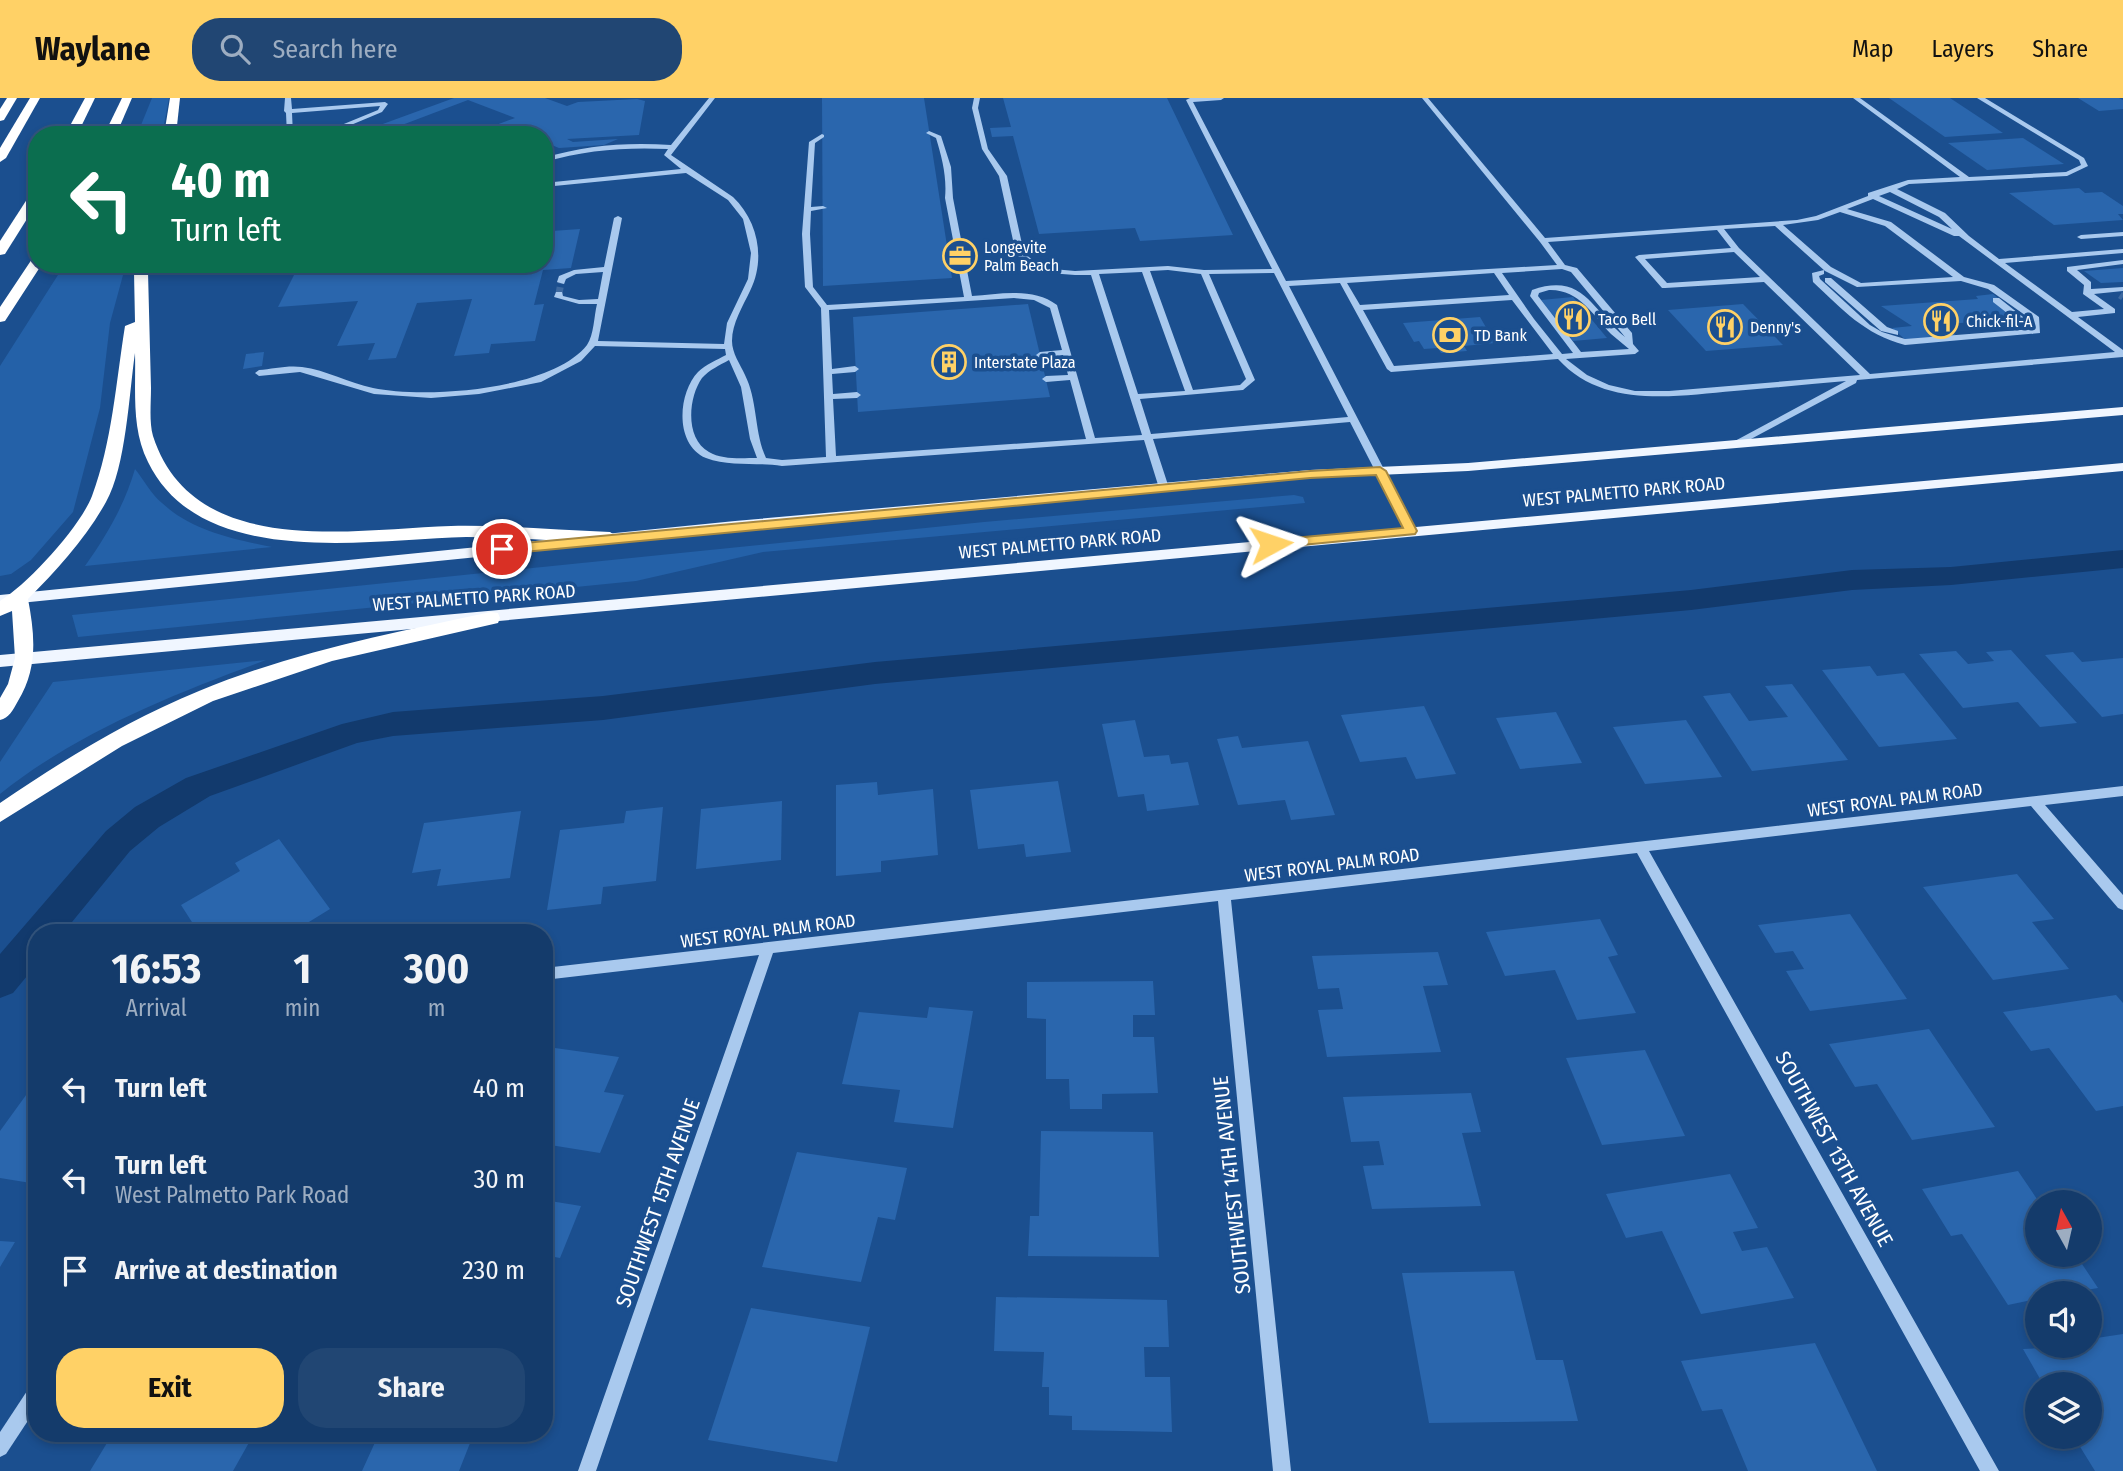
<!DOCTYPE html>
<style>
:root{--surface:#143b6b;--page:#214673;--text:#f1f3f6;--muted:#9dadc1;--line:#33557e;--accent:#ffd166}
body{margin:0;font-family:"Fira Sans Condensed",sans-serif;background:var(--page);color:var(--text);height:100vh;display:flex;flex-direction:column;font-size:26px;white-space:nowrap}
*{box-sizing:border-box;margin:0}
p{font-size:23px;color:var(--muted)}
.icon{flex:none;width:38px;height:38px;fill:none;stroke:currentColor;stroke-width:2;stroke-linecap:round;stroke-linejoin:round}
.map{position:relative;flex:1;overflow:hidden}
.drawer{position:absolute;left:28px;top:826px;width:525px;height:518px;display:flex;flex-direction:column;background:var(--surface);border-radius:28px;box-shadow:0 4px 10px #0003,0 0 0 2px var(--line)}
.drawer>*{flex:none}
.guide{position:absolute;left:28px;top:28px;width:525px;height:147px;border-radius:28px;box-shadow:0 4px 10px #0003,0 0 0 2px var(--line);background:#0b6e4f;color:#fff;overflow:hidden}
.needle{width:46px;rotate:352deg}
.tools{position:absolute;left:2025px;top:1092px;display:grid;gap:14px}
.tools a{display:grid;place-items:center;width:77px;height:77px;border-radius:50%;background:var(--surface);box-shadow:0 4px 10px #0003,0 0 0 2px var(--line);font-size:35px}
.pin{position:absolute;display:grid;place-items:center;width:60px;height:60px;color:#fff;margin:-30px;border:4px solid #fff;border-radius:50%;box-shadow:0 2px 7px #0007}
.me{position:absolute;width:77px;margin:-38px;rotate:85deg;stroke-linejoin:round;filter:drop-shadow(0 0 5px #0008)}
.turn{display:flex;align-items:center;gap:24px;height:147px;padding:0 28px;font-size:32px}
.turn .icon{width:91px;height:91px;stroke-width:2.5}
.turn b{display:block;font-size:49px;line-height:60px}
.eta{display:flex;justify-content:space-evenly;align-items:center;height:119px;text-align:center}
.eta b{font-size:42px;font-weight:700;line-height:49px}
.primary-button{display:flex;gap:14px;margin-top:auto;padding:14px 28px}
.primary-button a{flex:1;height:80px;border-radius:28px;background:var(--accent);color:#111;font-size:28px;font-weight:700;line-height:80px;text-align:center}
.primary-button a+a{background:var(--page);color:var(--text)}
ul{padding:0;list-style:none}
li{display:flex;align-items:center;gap:21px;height:91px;padding:0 28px}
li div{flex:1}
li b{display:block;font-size:26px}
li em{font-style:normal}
header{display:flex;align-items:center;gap:42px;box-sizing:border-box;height:98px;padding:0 35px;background:var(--accent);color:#111}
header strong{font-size:33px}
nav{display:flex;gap:38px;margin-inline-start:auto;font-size:24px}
.search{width:490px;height:63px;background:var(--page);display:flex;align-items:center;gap:18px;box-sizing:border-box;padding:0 24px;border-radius:28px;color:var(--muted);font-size:26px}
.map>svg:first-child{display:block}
</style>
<header>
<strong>Waylane</strong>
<div class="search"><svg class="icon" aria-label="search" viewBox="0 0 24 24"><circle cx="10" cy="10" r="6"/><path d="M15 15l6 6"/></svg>Search here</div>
<nav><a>Map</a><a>Layers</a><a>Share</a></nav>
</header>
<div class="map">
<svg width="2123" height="1373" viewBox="0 0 2123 1373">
<rect width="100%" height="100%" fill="#1b4f8f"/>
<g fill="#2461a8">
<polygon points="152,0 169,0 162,37 137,37"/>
<polygon points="65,166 126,166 110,225 100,310 73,414 31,462 11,476 0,478 0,268"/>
<path d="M135,371C144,382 151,396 162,405C192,433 233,441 272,449L85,468C107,437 124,408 135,371Z"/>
<polygon points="1294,397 1303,399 1305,405 763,454 636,483 78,539 72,517 984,424"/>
<path d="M266,562C174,596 77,634 0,696V664L53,584Z"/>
</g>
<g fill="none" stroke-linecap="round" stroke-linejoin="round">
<polygon fill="#123a6d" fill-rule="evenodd" points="2123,452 2123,470 1951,487 1852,492 1691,512 875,586 603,622 393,638 357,645 210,698 159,729 130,753 63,835 37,835 37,866 13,895 0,900 0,856 106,733 135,709 186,680 342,626 393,614 603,598 875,564 1691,492 1852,472 1951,469"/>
</g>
<g fill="#2a66ad">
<polygon points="454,0 545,0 567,8 578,4 637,1 645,3 639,37 567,41 573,44 618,41 604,47 559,50 549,46 544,48 544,37 495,37 496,27 515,20 468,2 402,27 397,37 375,37 380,27"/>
<polygon points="822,0 924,0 952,180 823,188"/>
<polygon points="1003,0 1167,0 1233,137 1140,143 1135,130 1039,136 1013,38 992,39 990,30 1011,29"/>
<polygon points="1889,0 1950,0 2003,35 1945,39"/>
<polygon points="2078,0 2119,0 2123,2 2123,11 2099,13"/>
<polygon points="2023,40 2064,66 1987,72 1948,45"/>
<polygon points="2079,90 2085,95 2102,94 2123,108 2123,116 2118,116 2123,122 2054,127 2009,95"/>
<polygon points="580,131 571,170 543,172 534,207 544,206 535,243 491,246 489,255 454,258 472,201 417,205 396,260 368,262 375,245 337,248 358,203 278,209 294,177 394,170 396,166 454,166 451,175 534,169 535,166 544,166 544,139 551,139 552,133"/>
<polygon points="2123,170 2123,184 2101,185 2084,173"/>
<polygon points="1993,196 2020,218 1944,227 1959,240 1908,244 1892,230 1912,228 1881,208 1978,201 1976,198"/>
<polygon points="1573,199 1607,240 1573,243 1541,202"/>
<polygon points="1028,206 1050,299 858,314 853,219"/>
<polygon points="1743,206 1783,247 1706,253 1668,212"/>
<polygon points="1480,219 1495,245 1464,248 1467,253 1441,255 1438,250 1424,251 1419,243 1414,244 1403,225"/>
<polygon points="264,254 262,268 243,271 246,256"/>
<polygon points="2011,552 2077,625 2040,629 2018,604 1963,610 1919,556 1956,553 1968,566 1994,563 1986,554"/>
<polygon points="2073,554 2082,564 2123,560 2123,616 2102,619 2045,557"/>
<polygon points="1870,568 1877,578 1904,575 1957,641 1879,649 1822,572"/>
<polygon points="1792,586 1848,662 1752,673 1703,598 1730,595 1749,623 1788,619 1765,588"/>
<polygon points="1424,608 1456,676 1416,681 1406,659 1360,664 1341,617"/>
<polygon points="1556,614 1582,665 1520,671 1496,620"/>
<polygon points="1135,622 1144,659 1169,657 1171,666 1188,664 1199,707 1147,713 1144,696 1118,699 1102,626"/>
<polygon points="1686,622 1722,679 1645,686 1613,629"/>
<polygon points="1238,638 1242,650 1308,643 1335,717 1291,722 1285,702 1238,707 1217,641"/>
<polygon points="1058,683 1071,754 1026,759 1024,746 978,751 970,692"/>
<polygon points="877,684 878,697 933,691 938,757 881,763 881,774 836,778 836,687"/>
<polygon points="782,703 781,762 696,771 701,711"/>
<polygon points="663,709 656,783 603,789 601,806 547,812 560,732 624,725 626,713"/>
<polygon points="521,713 510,780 437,788 441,771 412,775 424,725"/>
<polygon points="279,741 330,811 291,835 199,835 181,807 240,773 235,765"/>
<polygon points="2017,776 2054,821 2032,824 2069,871 1993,882 1923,789"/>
<polygon points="1850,816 1907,901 1810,913 1786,873 1804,871 1793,853 1775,855 1758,827"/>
<polygon points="1600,821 1618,857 1608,859 1636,915 1577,922 1555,872 1505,878 1486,834"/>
<polygon points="1438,854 1448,887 1423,888 1441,954 1327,959 1318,912 1343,911 1339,890 1318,891 1312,858"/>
<polygon points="1153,883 1155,917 1133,917 1133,939 1154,939 1158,995 1102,996 1102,1011 1070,1011 1069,981 1046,981 1046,921 1027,920 1027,884"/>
<polygon points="2116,897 2123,905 2123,1008 2096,1013 2049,950 2031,953 2003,914"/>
<polygon points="929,909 973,913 953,1030 894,1024 900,992 842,986 859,914 927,920"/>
<polygon points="1929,931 1995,1029 1912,1042 1877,986 1855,989 1829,946"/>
<polygon points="555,950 619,959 604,994 624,997 600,1055 544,1046 544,973"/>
<polygon points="1645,952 1685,1038 1602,1047 1566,960"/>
<polygon points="37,982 37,1086 0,1080 0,1033"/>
<polygon points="1471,995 1481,1034 1462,1035 1481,1108 1372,1111 1363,1068 1384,1067 1379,1043 1351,1044 1343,999"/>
<polygon points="1041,1033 1153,1034 1159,1159 1028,1158 1030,1118 1039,1118"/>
<polygon points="797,1054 907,1070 895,1122 878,1119 861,1184 762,1169"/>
<polygon points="2018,1073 2039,1104 2037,1157 2076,1157 2098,1190 2069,1195 2037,1195 2037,1201 2008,1207 1962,1136 1951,1138 1922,1091"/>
<polygon points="1730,1076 1758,1130 1733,1134 1742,1153 1767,1149 1794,1200 1701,1216 1662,1133 1626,1140 1606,1096"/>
<polygon points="544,1102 581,1108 560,1160 544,1157"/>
<polygon points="0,1143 15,1144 0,1169"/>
<polygon points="1514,1173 1536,1262 1563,1262 1578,1323 1429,1325 1402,1175"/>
<polygon points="996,1199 1167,1202 1169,1249 1144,1249 1145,1279 1170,1279 1172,1334 1072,1332 1072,1318 1049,1317 1049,1289 1042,1289 1044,1254 994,1253"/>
<polygon points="751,1210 870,1229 837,1364 708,1342"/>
<polygon points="2123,1236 2123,1373 2095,1373 2074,1339 2090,1339 2090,1286 2043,1286 2023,1251 2090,1248 2090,1241"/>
<polygon points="1815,1245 1877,1373 1748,1373 1722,1311 1702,1313 1681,1263"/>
<polygon points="113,1335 228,1335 251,1341 233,1373 90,1373"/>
<polygon points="355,1335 474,1335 459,1373 362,1373 377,1340"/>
</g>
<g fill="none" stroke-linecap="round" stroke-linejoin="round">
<g stroke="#3d69a0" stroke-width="7" stroke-dasharray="7 3.5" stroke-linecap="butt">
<polyline points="559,196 561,184"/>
<polyline points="2120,197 2123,199"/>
</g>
<g fill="#a9c9ee" fill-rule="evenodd">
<polygon points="285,0 291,0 292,11 385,4 388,6 382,14 327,37 317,37 378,12 380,8 292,15 293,37 287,37 286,15 284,13"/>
<path d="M709,0H715L671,57L733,99C758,123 766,161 750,193C743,208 732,225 732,243C732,255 740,266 745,277C758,303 754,334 766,360L782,362L826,359L821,210L805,189L802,136L809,44L822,36L824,37V39L815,45L811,109L823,108L827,110L811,113L810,136L813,189L827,207L964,199L945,100C947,79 942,60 936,40L926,35L929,33L941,38L951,69L953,100L972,198C1000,196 1033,189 1057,207L1095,340L1142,337L1091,177H1075L1049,175L1029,168L1016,156L999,78L982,51L972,10L974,0H980L978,10L988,51L1007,78L1024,155L1035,164L1053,171L1075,173L1168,168L1204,172L1272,171L1186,2L1190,0H1224L1221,2L1193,4L1286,183L1557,167L1540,144L1422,0H1428L1545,140L1797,122L1816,118L1868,98V95L1908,82L1960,79L1853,0H1860L1969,79L2066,74L2081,67L2079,62L1977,0H1985L2084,60L2088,68L2067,78L1909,86L1897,91L1945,115L1969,138L1999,161L2123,151V155L2005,165L2072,214L2104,211L2083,196L2084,187L2067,173V169L2123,162V166L2077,172L2091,184V191L2123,189V193L2094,196L2115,211V215L2078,219L2123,252V259L1857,282L1856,285L1736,349L1733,348V344L1846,283C1809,286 1772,290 1734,293C1675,298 1603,311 1558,261L1391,274L1387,271L1340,185L1289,188L1416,433L1411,436L1406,433L1350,324L1153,341L1169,390L1164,393L1159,390L1144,342L782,368C757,364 729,369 706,360C674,346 678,295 698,274C706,266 717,262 726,257L725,251L595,248L581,263L541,284L479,296L431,300L374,296L300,274L259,278L255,275L259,272C272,271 288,267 302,269C326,272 349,285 373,290C426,301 552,292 587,247C594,237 594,218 597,206H579L554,199L556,194H562L563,198L579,202L598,201L603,174L576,176L566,181L564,186L557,184L559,178L574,172L604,169L614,120L618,118L622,120L598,243L724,246L727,225L748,181L751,155L743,121L728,102L686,75L544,89V85L681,71L664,57L668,51C625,49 586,52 544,64V60C585,47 628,44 671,47ZM1890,94L1939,119L1952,131L1879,98ZM1873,101L1954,138H1959L2115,254L1870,276L1739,150L1724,131L1775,128L1825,173L1857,189L1961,183L1988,191L2032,222L2033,231L1905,241L1882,234L1870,227L1820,181L1819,178L1824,176V172L1812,175L1813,184C1843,212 1864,236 1905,247L2040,235L2039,219L1994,187L1964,179L1891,124L1847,111ZM1840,114L1885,128L1953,179L1861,185L1831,169L1783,127L1818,122ZM1717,132L1731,150L1639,157L1635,159L1662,190H1665L1764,184L1860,277L1669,293H1635L1609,287L1587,277L1566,261L1635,256L1639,253L1633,246L1632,235L1577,170L1565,167L1548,144ZM1734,154L1760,179L1667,185L1645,161ZM1562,171L1571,174L1625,239C1591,212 1584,174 1532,192L1530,198L1573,255L1562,256L1534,221L1502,175ZM1168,172L1201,176L1246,281L1240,287L1193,292L1150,173ZM1142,174L1185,293L1138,296L1099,176ZM1274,175L1348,319L1151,336L1140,301L1243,292L1255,282L1209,176ZM1494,175L1509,197L1360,207L1347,185ZM1549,192C1579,191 1593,217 1611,236C1617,241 1623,246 1629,251L1581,254L1538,198L1539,195ZM1014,200L1034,202L1050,210L1062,252L1040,254L1036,257L1040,260L1063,257L1068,277L1046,278L1042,281L1046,284L1070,282L1086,341L836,358L833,301L857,300L861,297L857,294L833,296L832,276L855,274L859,271L855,268L832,271L829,212ZM1512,202L1553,256L1394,268L1363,212ZM729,262L741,289L750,341L757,360C742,360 722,362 709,354C685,341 688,300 702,280C709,272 720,267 729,262Z"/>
<polygon points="2123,134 2123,138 2081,141 2077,139 2081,137"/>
<polygon points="1825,180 1831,180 1887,229 1898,233 1898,237 1881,233 1825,184"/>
<polygon points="1993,200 1999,200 2023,219 2023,227 2001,230 2001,226 2016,222 1993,204"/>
<polygon points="2123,688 2123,698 2045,707 2123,797 2123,812 2118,810 2031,708 1649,753 1999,1373 1980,1373 1637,755 1231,802 1291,1373 1273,1373 1218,803 773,855 596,1373 578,1373 759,857 544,882 544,870"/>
<polygon points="37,1284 37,1309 6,1356 0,1359 0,1334 31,1287"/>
</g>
<g fill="#f0f6ff" fill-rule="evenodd">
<polygon points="2123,309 2123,317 1468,373 1310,380 735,433 0,507 0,497 735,423 1310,372 1468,365"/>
<polygon points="2123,365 2123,373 0,569 0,557"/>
</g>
<g fill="#fff" fill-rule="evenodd">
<polygon points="7,0 17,0 4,22 0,23 0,11"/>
<polygon points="30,0 40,0 6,60 0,64 0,50"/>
<polygon points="85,0 95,0 77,37 65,37"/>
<polygon points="122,0 132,0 116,37 104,37"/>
<polygon points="170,0 180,0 176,37 164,37"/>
<polygon points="37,91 37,105 5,156 0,157 0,143 33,92"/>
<polygon points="37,160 37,166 42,166 5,223 0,224 0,209 32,161"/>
<path d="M141,170L148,174C149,213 150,252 151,290C151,305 149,324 153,338C193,462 353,431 451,428C504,427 557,432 610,434L619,440L610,446C562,443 514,439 466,439C371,441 201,473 148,364C131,330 136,292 135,255C129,296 126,369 106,404C86,440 57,472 28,501C35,538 38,570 18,603C13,612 9,620 0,622V600L8,586L15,560L12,513L0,518V503C28,486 80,429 92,398C112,345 116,284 125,228L135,224L134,174Z"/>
<path d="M491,514L498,515L500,520L498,525L332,563L213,603L122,648L0,724V705C63,662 128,622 199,593C292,554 393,535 491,514Z"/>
</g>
</g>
<polygon fill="#ffd166" stroke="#a68842" stroke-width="2" points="1380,369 1386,373 1417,433 1415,436 1271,450 1265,446 1271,442 1403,430 1376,377 1310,380 502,456 496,451 502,447 1310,373"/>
<defs>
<g id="office-ring" transform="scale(1.75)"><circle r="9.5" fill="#1b4f8f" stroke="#ffd166" stroke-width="1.5"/><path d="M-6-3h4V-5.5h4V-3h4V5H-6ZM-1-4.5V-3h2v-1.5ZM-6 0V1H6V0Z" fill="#ffd166"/></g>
<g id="restaurant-ring" transform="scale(1.75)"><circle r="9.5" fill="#1b4f8f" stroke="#ffd166" stroke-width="1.5"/><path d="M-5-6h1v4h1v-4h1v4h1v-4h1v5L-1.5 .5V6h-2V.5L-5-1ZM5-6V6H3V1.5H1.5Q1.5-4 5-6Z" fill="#ffd166"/></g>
<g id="bank-ring" transform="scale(1.75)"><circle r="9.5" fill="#1b4f8f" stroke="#ffd166" stroke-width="1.5"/><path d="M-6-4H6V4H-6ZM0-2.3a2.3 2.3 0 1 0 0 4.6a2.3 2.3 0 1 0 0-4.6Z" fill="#ffd166"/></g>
<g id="building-ring" transform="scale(1.75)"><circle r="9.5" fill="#1b4f8f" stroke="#ffd166" stroke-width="1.5"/><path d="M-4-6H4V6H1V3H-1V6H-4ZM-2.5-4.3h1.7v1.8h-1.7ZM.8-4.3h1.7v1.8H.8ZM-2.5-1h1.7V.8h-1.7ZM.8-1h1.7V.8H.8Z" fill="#ffd166"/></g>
</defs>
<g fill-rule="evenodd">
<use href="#office-ring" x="960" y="158"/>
<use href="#restaurant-ring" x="1573" y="221"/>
<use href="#restaurant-ring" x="1941" y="223"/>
<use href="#restaurant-ring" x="1725" y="229"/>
<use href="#bank-ring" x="1450" y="237"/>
<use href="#building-ring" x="949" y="264"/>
</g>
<g text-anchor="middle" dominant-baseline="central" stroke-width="7" stroke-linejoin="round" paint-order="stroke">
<g font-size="16" fill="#fff" stroke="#1b4f8f" text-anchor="start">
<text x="984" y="149">Longevite<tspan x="984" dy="18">Palm Beach</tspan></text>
<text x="1598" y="221">Taco Bell</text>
<text x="1966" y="223">Chick-fil-A</text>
<text x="1750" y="229">Denny's</text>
<text x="1474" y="237">TD Bank</text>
<text x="974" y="264">Interstate Plaza</text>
</g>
<g font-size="18" fill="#fff" stroke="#1b4f8f">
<text transform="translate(1624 394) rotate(-5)">WEST PALMETTO PARK ROAD</text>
<text transform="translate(1060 446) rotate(-5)">WEST PALMETTO PARK ROAD</text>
<text transform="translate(474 500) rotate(-4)">WEST PALMETTO PARK ROAD</text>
<text transform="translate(1895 702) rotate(-7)">WEST ROYAL PALM ROAD</text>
<text transform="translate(1332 767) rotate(-7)">WEST ROYAL PALM ROAD</text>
<text transform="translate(768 833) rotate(-7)">WEST ROYAL PALM ROAD</text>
</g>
<g font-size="21" fill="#fff" stroke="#1b4f8f">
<text transform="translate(1834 1051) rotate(61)">SOUTHWEST 13TH AVENUE</text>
<text transform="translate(1232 1087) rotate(-96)">SOUTHWEST 14TH AVENUE</text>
<text transform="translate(658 1105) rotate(-71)">SOUTHWEST 15TH AVENUE</text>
</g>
</g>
</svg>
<div class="tools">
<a><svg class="needle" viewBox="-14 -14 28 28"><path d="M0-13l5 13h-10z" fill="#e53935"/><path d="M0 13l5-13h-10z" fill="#9dadc1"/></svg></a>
<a><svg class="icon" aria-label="sound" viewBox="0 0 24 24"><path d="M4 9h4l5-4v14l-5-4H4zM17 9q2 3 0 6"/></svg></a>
<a><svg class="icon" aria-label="layers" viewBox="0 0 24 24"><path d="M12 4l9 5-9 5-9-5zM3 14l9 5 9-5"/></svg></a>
</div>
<div class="pin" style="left:502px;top:451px;background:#d93025"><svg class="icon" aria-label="arrive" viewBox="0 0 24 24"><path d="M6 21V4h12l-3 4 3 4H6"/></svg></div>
<svg class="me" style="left:1271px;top:446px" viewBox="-20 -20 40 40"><path d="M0-17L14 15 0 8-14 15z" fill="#ffd166" stroke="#fff" stroke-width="4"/></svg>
<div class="guide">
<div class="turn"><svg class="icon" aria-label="left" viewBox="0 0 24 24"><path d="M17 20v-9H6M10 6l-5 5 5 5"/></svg><div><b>40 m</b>Turn left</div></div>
</div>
<section class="drawer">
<div class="eta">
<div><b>16:53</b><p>Arrival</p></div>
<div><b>1</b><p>min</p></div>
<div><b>300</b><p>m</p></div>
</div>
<ul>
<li><svg class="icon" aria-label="left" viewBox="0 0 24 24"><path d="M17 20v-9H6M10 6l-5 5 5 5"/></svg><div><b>Turn left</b></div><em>40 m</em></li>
<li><svg class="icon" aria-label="left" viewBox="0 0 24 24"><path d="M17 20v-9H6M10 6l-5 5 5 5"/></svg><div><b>Turn left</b><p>West Palmetto Park Road</p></div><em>30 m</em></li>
<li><svg class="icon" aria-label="arrive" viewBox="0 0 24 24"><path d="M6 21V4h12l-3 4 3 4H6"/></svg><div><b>Arrive at destination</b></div><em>230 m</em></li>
</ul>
<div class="primary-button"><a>Exit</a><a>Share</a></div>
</section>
</div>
